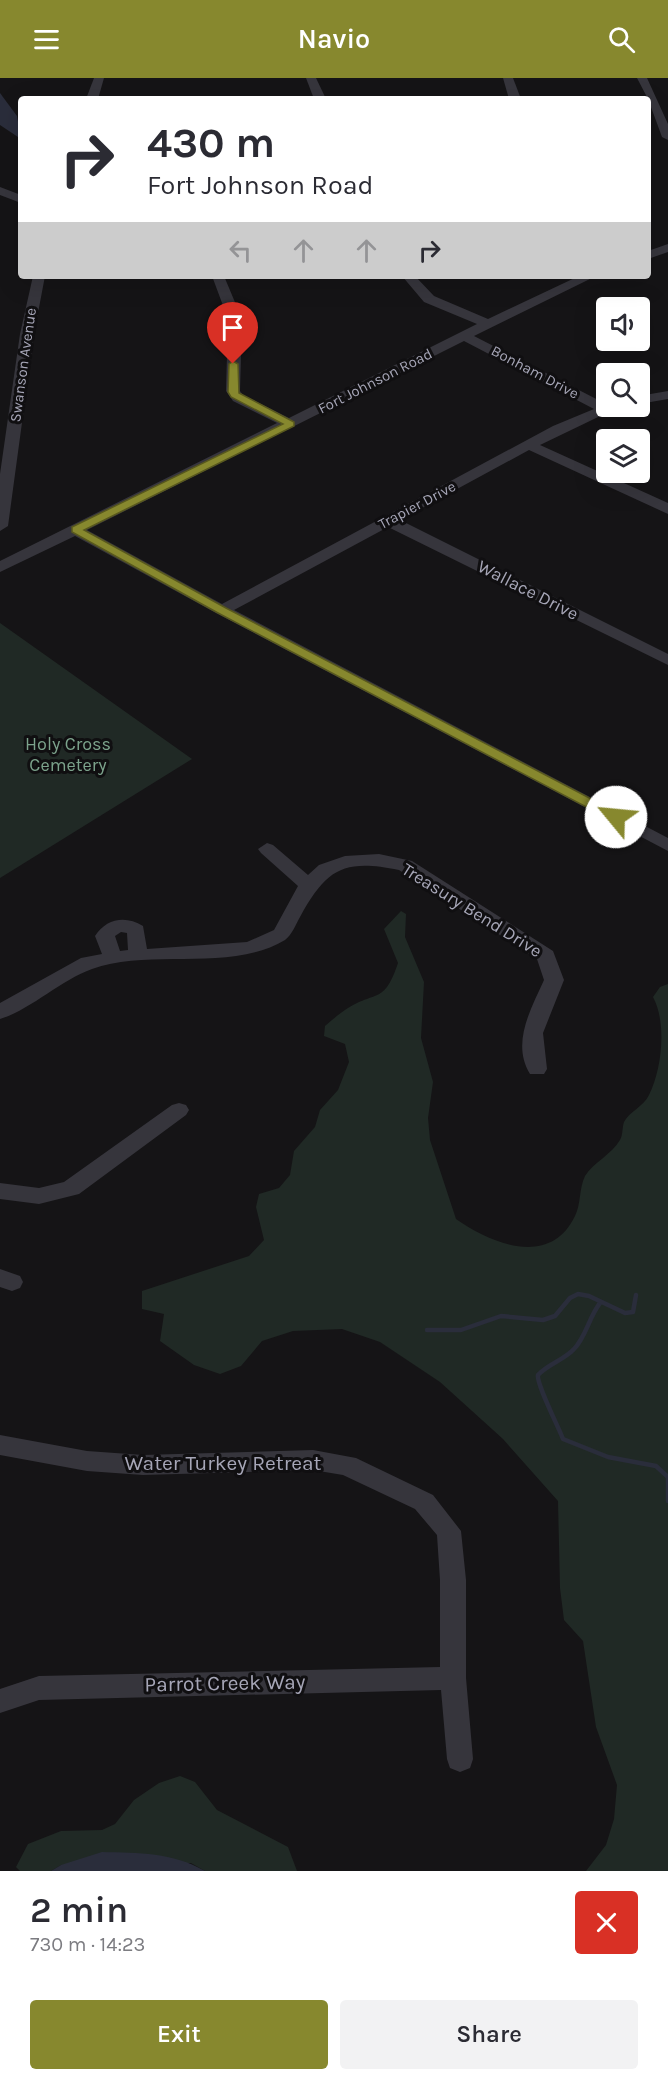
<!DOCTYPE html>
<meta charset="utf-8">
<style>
:root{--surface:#fff;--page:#f2f2f3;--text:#2b2b33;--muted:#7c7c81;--accent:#87882e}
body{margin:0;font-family:Karla,sans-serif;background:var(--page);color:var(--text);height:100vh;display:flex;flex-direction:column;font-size:22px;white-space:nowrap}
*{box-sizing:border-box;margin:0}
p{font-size:20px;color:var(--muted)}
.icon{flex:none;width:33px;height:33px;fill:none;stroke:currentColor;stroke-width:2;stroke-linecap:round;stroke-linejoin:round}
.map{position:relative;height:1793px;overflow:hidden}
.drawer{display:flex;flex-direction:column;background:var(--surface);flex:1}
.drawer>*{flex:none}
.guide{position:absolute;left:18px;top:18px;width:633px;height:183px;border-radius:6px;box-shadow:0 6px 24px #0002;background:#fff;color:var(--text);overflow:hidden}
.controls{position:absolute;left:596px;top:219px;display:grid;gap:12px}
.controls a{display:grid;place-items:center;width:54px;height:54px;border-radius:6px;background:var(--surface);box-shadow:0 6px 24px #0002;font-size:30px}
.pin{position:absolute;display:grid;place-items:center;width:51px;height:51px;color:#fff;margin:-62px -26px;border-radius:50% 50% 50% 0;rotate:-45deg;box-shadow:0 0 6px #0007}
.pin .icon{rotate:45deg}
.me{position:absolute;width:66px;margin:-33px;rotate:298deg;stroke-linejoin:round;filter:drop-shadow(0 0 4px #0008)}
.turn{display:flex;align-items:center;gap:21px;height:126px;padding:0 30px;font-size:27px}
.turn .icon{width:78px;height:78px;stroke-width:2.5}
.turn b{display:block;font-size:42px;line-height:51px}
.lanes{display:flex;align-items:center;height:57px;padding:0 30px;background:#0003;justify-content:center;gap:30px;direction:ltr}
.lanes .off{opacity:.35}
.round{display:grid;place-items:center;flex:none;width:63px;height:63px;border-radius:6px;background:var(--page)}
.headline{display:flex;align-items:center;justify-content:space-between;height:102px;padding:0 30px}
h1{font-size:36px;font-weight:600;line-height:45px}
.primary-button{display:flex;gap:12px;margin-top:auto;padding:12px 30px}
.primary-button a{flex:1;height:69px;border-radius:6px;background:var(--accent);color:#fff;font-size:24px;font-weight:600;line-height:69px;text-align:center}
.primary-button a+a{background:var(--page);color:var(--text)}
header{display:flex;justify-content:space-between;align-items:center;height:78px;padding:0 30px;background:var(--accent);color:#fff;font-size:27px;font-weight:600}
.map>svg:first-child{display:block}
</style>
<header><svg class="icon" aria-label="menu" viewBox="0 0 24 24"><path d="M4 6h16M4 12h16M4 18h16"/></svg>Navio<svg class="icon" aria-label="search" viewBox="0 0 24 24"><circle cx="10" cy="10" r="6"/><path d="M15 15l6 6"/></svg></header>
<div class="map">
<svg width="668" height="1793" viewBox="0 0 668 1793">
<rect width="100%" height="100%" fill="#151416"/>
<g fill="#202925">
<polygon points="0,545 192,681 0,800"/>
<path d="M401,833L406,836L405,859L424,904L421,960L433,1004L428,1040L430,1062L456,1141C492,1166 550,1190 575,1138C581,1126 579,1110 585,1098C593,1085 612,1076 620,1062C623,1057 622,1050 624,1044C629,1034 644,1028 649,1017C662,991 667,945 653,919L660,909L668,906V1793H586L606,1767L614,1741L617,1707L596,1649L583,1563L564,1542L560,1510L558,1423L503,1361L440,1304L380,1264L342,1251L293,1253L262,1263L241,1288L220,1296L194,1287L160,1263L164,1236L142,1231V1213L249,1178L264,1162L256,1129L259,1116L279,1110L290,1097L294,1073L315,1049L320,1032L338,1012L349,984L345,966L324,958L325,948C332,942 340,935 348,930C378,912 384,926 398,885L384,851Z"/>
<polygon points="180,1698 195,1704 217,1732 288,1769 297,1793 205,1793 191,1785 61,1787 51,1793 20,1793 16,1789 28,1766 61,1753 102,1752 115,1746 134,1722 159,1705"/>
</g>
<g fill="#2a2d3b">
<polygon points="0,15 17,38 21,61 0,47"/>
<path d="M102,1774C139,1775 172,1774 205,1793H51L61,1787Z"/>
</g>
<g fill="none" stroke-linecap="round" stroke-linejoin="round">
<g stroke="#2a2d3b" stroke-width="4.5">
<path d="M600,1225C589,1239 586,1259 574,1271C564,1282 548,1286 538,1297C536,1305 558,1348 563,1361L608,1379L656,1388L668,1399V1423"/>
<polyline points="427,1252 461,1252 501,1238 543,1242 555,1238 570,1220 578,1216 589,1218 625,1235 633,1234 636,1217"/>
</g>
<g fill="#36353c" fill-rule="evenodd">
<polygon points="94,0 104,0 98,21 86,21"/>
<polygon points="306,0 316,0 326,21 314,21"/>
<polygon points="503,0 513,0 521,21 509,21"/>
<polygon points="637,0 647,0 668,46 668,62 662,59 648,21"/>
<polygon points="0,109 21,117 21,125 0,117"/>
<polygon points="668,166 668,174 648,181 648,173"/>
<polygon points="33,198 45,198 34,256 8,448 0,453 0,396 20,256"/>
<path d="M212,198H224L242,241L240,313L243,317L289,340L477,246L424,224L402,198H415L434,218L488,241L579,198H596L474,258L606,326V328H621L540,367L668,425V436L529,372L400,442L668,576V587L388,449L234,532L668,760V773L216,535L75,458L0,494V483L277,345L233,323L226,313L228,241ZM464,263L594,331L553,348L222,526L87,452Z"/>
<polygon points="668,313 668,321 639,326 639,318"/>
<path d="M267,765L273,767L308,797L319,787L345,778L379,776L412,783L553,873L564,902L543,955L547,991L544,996H530C511,965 531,931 544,902L537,881L399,792C344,781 327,790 300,839C296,846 292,857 285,862C230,895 151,870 92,891C61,902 30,932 0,941V925L81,880L102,876L95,858C106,841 125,837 143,848L147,871L247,864L274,852L298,808L261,775L258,771ZM121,854L127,855L128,872L120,873L115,858Z"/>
<polygon points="179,1025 186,1027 189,1032 186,1037 79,1116 39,1126 0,1121 0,1105 39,1110 64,1104 172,1027"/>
<polygon points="0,1191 20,1198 23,1204 20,1210 12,1213 0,1209"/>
<polygon points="0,1357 87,1373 143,1377 313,1372 356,1380 433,1417 461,1453 466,1502 466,1600 473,1681 470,1690 460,1694 450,1690 447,1681 441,1612 39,1622 0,1635 0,1611 39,1598 440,1589 440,1502 437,1457 415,1431 343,1397 313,1392 143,1397 87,1393 0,1377"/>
</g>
</g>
<polygon fill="#87882e" stroke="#58581e" stroke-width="1.5" points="233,283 238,286 239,315 294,344 294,348 84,452 226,530 620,736 620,742 611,742 218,535 72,454 72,449 283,346 231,319 228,314 229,286"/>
<g text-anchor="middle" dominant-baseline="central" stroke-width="6" stroke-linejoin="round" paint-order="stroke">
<g font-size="15" fill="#a6a6b7" stroke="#100f11">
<text transform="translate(23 287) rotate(-82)">Swanson Avenue</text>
<text transform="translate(535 294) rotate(28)">Bonham Drive</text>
<text transform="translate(375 303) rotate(-27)">Fort Johnson Road</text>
<text transform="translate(417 427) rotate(-28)">Trapier Drive</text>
</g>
<g font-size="18" fill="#a6a6b7" stroke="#100f11">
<text transform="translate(528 512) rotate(27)">Wallace Drive</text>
<text transform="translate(472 832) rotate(32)">Treasury Bend Drive</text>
</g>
<g font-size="18" fill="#7ca38c" stroke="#100f11">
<text x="68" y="666">Holy Cross<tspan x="68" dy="21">Cemetery</tspan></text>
</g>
<g font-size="21" fill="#a6a6b7" stroke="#100f11">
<text x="223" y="1385">Water Turkey Retreat</text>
<text transform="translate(225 1605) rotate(-1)">Parrot Creek Way</text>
</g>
</g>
</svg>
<div class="controls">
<a><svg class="icon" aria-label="sound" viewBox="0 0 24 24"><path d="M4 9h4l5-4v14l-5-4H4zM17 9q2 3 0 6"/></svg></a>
<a><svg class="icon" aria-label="search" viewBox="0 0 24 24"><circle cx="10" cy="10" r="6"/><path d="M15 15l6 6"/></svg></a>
<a><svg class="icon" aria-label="layers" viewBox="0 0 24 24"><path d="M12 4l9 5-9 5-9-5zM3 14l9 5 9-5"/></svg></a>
</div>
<div class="pin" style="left:233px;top:286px;background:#d93025"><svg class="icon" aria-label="arrive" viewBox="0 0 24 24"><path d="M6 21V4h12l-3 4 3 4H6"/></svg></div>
<svg class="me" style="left:616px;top:739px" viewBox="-20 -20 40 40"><circle r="19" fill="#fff"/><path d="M0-13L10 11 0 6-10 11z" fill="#87882e"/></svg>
<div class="guide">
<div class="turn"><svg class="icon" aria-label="right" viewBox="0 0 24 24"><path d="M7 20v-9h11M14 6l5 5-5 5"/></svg><div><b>430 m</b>Fort Johnson Road</div></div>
<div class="lanes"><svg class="icon off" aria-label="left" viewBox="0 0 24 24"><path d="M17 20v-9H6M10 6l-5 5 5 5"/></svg><svg class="icon off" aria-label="ahead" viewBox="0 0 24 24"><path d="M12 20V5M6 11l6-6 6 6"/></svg><svg class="icon off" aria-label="ahead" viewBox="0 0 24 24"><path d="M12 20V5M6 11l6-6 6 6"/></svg><svg class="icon" aria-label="right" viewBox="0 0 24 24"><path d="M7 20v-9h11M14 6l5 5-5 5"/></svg></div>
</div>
</div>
<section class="drawer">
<div class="headline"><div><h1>2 min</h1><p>730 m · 14:23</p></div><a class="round" style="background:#d93025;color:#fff"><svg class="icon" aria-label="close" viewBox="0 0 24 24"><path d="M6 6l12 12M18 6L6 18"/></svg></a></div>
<div class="primary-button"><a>Exit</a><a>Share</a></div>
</section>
